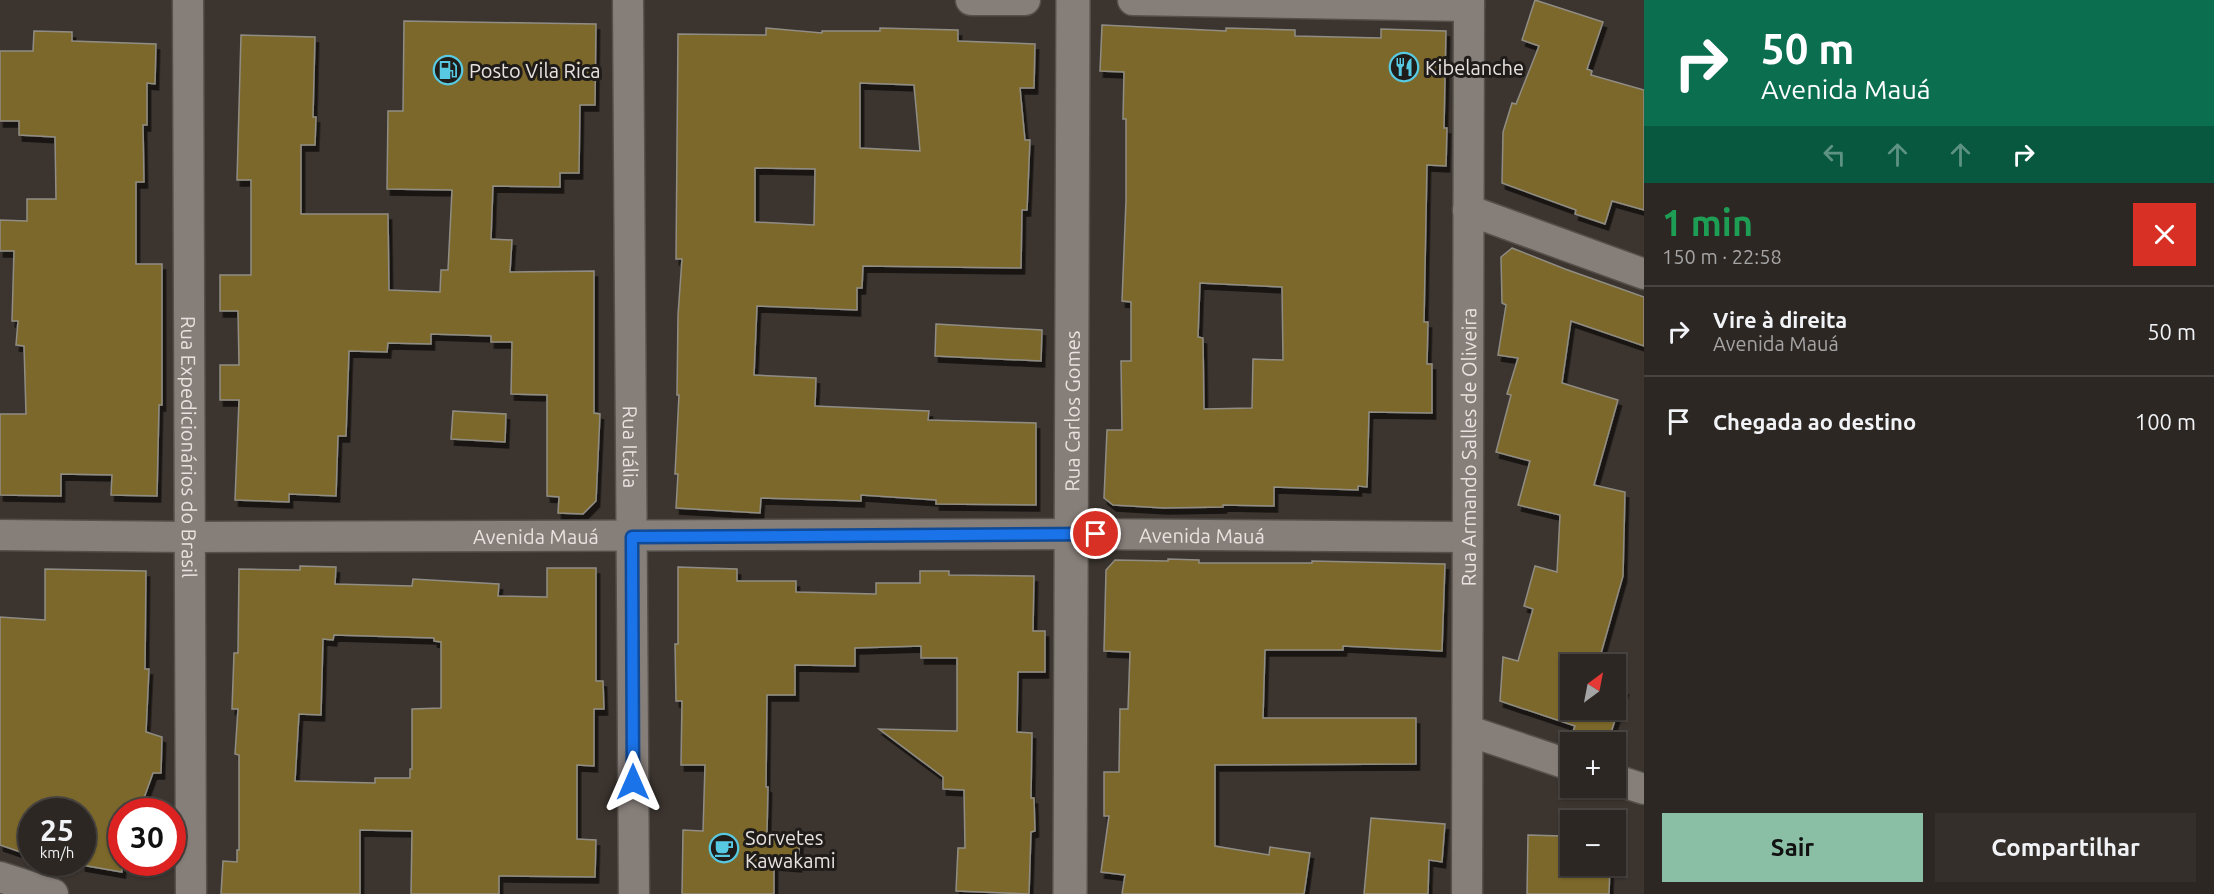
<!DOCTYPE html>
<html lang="pt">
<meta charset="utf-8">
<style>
:root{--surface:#2c2723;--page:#342f2b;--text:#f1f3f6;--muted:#a6a5a6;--line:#484441;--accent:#8abfa5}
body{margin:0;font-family:Ubuntu,sans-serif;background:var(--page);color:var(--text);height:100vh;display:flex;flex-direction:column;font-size:22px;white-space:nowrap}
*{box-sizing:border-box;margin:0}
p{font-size:20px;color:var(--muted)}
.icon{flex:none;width:33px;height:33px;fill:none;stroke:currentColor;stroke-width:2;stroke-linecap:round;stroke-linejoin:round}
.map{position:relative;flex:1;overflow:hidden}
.panel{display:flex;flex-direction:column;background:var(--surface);width:570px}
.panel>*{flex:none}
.hud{background:#0b6e4f;color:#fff;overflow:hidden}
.needle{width:39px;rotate:32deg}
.controls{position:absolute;left:1560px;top:654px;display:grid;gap:12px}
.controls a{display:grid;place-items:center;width:66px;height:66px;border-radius:0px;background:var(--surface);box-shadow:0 2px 4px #0004,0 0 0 2px var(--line);font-size:30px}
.speed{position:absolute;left:18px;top:798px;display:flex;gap:12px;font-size:30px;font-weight:700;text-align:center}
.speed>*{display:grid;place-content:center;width:78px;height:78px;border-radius:50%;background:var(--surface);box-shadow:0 2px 4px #0004,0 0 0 2px var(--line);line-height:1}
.speed small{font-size:15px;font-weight:400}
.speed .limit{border:9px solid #d22;background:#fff;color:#111}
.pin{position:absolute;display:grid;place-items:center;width:51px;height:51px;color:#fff;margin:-26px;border:3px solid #fff;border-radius:50%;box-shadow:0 2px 6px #0007}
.me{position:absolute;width:66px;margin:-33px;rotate:0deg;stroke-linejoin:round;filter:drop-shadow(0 0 4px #0008)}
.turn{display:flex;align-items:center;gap:21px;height:126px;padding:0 18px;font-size:27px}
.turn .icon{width:78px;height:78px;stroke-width:2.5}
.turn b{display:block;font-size:42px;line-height:51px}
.lanes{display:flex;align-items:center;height:57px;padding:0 18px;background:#0003;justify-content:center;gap:30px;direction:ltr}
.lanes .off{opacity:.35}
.round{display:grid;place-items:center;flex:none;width:63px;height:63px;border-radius:0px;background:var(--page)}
.summary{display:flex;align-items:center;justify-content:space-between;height:102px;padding:0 18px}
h1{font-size:36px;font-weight:700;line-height:45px;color:#1e9e55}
.button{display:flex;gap:12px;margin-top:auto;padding:12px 18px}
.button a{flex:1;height:69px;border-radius:0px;background:var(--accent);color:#111;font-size:24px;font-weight:700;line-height:69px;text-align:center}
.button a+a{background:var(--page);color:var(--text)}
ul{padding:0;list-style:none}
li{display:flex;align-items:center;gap:18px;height:90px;padding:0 18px;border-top:2px solid var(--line)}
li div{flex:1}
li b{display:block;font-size:22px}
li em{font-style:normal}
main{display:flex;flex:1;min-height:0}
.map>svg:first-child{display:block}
</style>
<main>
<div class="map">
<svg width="1644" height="894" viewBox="0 0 1644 894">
<defs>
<filter id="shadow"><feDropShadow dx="3.5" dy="6" stdDeviation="0" flood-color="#0009"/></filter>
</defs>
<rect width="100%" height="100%" fill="#3b342f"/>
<g fill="#7c672c" stroke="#908d84" stroke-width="1.5" fill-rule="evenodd" filter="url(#shadow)">
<polygon points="1535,0 1603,22 1587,69 1592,71 1591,75 1644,90 1644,210 1612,201 1605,224 1575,214 1576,210 1502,183 1503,132 1512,103 1516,104 1539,46 1522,40"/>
<polygon points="404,21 596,24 595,105 580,105 579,173 560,173 560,187 493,186 491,239 512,240 510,272 594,271 594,413 600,414 596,501 583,514 558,513 559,497 547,496 547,395 511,394 512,342 491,342 491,336 431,334 431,344 388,343 387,352 349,351 346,436 338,436 336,496 289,494 289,502 235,500 239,400 220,400 220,365 239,365 238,311 220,311 220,275 251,275 251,180 237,180 241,35 315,37 313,117 316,117 315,145 301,145 301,214 388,214 389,290 440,292 441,270 448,270 452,190 387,189 388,111 403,111"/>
<path d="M1102,25L1226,31V28L1295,30V36L1381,38V29L1446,31L1444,128H1447L1446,166L1427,165L1424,322H1428L1427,364H1432V413L1369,412L1367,487L1358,486V490L1274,487V506L1223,505V507L1164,508L1113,505L1104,498L1107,430H1122L1121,361H1131V302L1122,301L1126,200V119H1123L1124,72L1100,71ZM1200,283L1282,287L1283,360L1253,359L1252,408L1204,409L1203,338L1198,337Z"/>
<path d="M766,28L822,33V31H880V28L958,30V41L1035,44L1034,88H1020L1025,140H1030L1027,210H1022L1021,268L863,266L862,288H857V310L757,306L754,375L816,378L815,406L929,411L928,420L1036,423V505L936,504V500L861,495V501L761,498L760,513L676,508L678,474H675L679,395H677L678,315L682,259H676L678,34L766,35ZM860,83L914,85L920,151L860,148ZM755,168L815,169L814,225L755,222Z"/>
<polygon points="34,31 72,32 72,41 156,44 155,84 147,83 147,125 143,125 144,182 136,182 136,264 162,264 162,405 159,405 157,496 111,495 112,475 61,474 61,496 0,495 0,414 26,414 24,346 16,345 18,321 12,321 14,251 0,251 0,220 27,221 27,199 56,199 55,137 19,135 19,121 0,121 0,51 33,51"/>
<polygon points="1512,248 1565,269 1644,297 1644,346 1571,321 1562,383 1618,400 1594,485 1625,492 1623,576 1598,664 1570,664 1570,710 1616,710 1616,687 1625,689 1608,742 1599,742 1572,734 1575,726 1500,701 1503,657 1518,661 1533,609 1524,606 1535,566 1557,572 1560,515 1518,505 1530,461 1496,452 1511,395 1507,394 1518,358 1498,355 1506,305 1502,303 1501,257"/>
<polygon points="936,324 1042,330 1041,361 935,356"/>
<polygon points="453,411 506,414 505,442 451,439"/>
<polygon points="1168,559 1199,560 1199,563 1312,563 1312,561 1445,564 1442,651 1343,646 1343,650 1265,650 1263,718 1416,718 1416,764 1215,765 1215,846 1269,855 1270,847 1310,853 1304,894 1122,894 1125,875 1101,872 1109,816 1104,816 1104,772 1119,772 1120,709 1128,709 1130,652 1104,651 1106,570 1115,560 1168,561"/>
<path d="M300,566L336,567L335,584L412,586L413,579L499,584L498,596L547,597V568H596V681H603L604,709H594V766L577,765V839L596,840L595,877L499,876V894H411L412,831L360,830V894H221L223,861L237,862V850H239V755L235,754L238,709H232L234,653H238L239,569L300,570ZM334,635L434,638V641L441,642V708L412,709V769H410V778H375V783L295,781L299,714L321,715L323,639L333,640Z"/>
<polygon points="678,567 737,569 737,581 796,581 796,592 876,594 876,583 920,583 920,571 949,571 949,575 1034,576 1033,631 1045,631 1045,672 1018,672 1017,732 1032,733 1031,798 1034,798 1035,831 1031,832 1029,894 956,891 958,848 965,848 964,790 943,789 943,777 879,729 957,731 957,658 921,658 921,646 855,648 855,666 795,665 795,695 767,695 766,787 768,787 767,833 800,835 798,866 774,864 774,894 682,894 683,830 703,831 705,765 681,765 682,701 676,701 675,644 678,644"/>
<polygon points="45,569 146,571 145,669 149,669 146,732 162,737 161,773 153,773 139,812 122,812 122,872 82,865 82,812 32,812 32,856 0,845 0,617 45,620"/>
<polygon points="1371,818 1445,824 1442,862 1429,860 1428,894 1364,894"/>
<polygon points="1528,835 1562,836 1562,866 1610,866 1609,894 1527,894"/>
</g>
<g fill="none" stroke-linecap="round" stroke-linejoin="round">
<g stroke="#55504b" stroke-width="33">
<g id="minor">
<path id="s1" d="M188,0L191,894"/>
<path id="s2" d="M628,0L634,894"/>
<polyline points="971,0 1025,0"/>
<polyline points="1133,0 1469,6"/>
<polyline points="1468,210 1644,274"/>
<path id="s3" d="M0,535L189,537L1073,534L1467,537"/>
<polyline points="1469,731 1570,765"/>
<polyline points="1616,780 1644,789"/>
<polyline points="0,877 53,894"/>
<path id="s4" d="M1467,894L1469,0"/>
</g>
</g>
<g stroke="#55504b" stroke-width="36">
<g id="tertiary">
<path id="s5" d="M1070,894L1073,0"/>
</g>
</g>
<use href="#minor" stroke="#867e79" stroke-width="30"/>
<use href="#tertiary" stroke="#867e79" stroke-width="33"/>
</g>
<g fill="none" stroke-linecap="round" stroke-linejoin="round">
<g stroke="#114b97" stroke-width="15">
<polyline id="route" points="633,782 632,537 1096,534"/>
</g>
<use href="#route" stroke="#1a73e8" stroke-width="10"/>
</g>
<defs>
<g id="restaurant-ring" transform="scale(1.5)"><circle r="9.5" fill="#1f1c1a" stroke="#57c9e2" stroke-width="1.5"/><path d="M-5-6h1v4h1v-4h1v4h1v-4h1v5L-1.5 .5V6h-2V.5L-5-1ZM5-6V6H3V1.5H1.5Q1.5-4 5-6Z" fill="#57c9e2"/></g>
<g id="fuel-ring" transform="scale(1.5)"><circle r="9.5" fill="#1f1c1a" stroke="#57c9e2" stroke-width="1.5"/><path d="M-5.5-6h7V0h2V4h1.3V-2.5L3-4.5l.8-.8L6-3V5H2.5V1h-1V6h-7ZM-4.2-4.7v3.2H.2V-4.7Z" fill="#57c9e2"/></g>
<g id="cafe-ring" transform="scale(1.5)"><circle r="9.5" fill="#1f1c1a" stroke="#57c9e2" stroke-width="1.5"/><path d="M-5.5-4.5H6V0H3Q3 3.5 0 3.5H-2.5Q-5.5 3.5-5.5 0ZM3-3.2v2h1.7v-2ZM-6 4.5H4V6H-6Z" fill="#57c9e2"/></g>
</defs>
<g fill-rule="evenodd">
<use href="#restaurant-ring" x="1404" y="67"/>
<use href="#fuel-ring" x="448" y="70"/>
<use href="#cafe-ring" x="724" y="848"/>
</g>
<g text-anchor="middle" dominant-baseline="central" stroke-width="6" stroke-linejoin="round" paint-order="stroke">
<g font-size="20" fill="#e8e3e0" stroke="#1f1c1a" text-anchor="start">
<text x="1425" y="67">Kibelanche</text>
<text x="469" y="70">Posto Vila Rica</text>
<text x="745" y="837">Sorvetes<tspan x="745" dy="23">Kawakami</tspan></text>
</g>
<g font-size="20" fill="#e8e3e0" stroke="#1f1c1a">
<text stroke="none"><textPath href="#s5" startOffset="483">Rua Carlos Gomes</textPath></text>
<text stroke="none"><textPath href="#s1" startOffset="447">Rua Expedicionários do Brasil</textPath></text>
<text stroke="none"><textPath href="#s2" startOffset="447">Rua Itália</textPath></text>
<text stroke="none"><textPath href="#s4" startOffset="447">Rua Armando Salles de Oliveira</textPath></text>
<text stroke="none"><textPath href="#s3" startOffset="1202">Avenida Mauá</textPath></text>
<text stroke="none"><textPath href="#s3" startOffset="536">Avenida Mauá</textPath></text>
</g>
</g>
</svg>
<div class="controls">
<a><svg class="needle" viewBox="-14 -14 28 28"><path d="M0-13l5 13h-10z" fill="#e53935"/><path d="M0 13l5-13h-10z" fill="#a6a5a6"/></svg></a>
<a>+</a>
<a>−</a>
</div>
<div class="speed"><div>25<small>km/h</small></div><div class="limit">30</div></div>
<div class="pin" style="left:1096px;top:534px;background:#d93025"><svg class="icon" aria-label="arrive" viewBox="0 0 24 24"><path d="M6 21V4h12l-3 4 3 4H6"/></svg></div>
<svg class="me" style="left:633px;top:782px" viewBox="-20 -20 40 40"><path d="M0-17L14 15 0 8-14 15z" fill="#1a73e8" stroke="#fff" stroke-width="4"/></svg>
</div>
<section class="panel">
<div class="hud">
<div class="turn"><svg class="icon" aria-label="right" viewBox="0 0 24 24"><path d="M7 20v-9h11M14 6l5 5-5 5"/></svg><div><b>50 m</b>Avenida Mauá</div></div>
<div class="lanes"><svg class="icon off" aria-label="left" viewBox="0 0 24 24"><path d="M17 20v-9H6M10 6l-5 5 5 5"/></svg><svg class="icon off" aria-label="ahead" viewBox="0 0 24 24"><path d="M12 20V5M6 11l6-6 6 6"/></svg><svg class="icon off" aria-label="ahead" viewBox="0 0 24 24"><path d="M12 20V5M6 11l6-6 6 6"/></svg><svg class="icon" aria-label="right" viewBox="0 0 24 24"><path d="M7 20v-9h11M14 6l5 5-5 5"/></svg></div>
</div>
<div class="summary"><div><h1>1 min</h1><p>150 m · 22:58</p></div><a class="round" style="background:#d93025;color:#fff"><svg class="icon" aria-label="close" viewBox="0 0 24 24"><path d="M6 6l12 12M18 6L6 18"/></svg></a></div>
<ul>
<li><svg class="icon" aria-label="right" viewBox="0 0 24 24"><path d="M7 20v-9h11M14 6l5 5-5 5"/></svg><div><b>Vire à direita</b><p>Avenida Mauá</p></div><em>50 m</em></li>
<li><svg class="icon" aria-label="arrive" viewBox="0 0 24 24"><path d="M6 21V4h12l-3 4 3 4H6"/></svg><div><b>Chegada ao destino</b></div><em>100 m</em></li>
</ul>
<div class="button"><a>Sair</a><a>Compartilhar</a></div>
</section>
</main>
